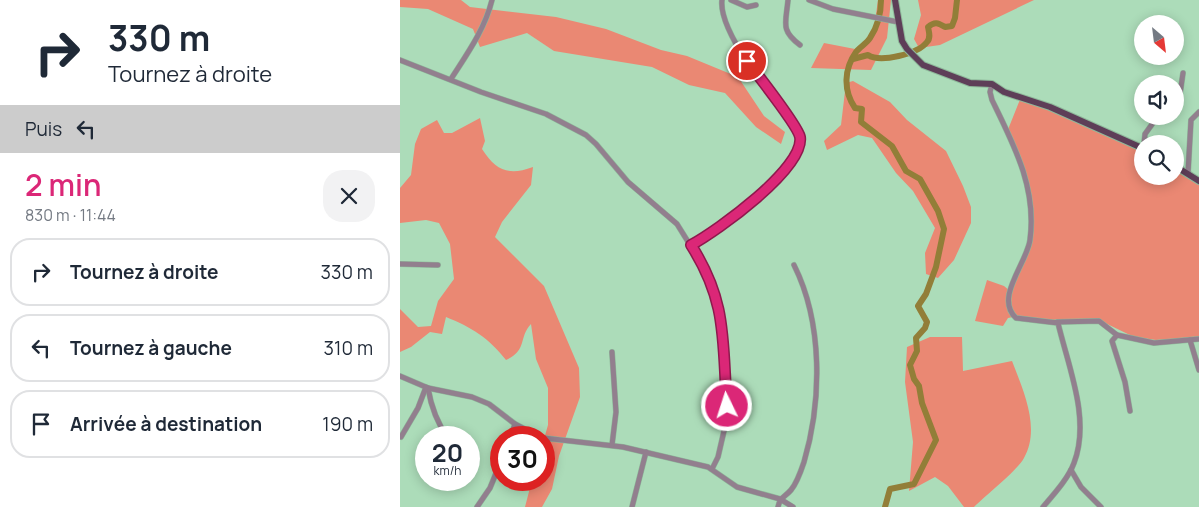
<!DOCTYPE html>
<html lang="fr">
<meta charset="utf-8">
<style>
:root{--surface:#fff;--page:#f2f2f3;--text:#1f2937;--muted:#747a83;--line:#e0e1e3;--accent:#db2777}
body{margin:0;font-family:Manrope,sans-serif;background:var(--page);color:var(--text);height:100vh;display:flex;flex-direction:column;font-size:19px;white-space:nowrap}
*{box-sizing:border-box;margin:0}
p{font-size:16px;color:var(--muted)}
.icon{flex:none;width:28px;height:28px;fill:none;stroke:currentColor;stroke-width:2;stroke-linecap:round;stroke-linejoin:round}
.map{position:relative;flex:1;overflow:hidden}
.drawer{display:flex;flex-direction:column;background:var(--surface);width:400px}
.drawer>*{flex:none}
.banner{background:#fff;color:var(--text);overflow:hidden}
.needle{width:32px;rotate:152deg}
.fabs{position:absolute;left:734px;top:15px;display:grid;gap:10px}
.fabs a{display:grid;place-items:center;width:50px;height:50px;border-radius:50%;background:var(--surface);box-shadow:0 2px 12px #0003;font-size:25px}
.speed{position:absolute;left:15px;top:426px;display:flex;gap:10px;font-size:25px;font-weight:700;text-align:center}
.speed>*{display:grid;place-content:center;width:65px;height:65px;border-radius:50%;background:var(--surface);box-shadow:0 2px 12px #0003;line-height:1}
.speed small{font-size:12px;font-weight:400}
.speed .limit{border:8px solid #d22;background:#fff;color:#111}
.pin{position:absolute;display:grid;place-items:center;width:42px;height:42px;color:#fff;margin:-21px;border:2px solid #fff;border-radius:50%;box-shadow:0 1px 5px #0007}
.me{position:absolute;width:55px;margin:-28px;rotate:356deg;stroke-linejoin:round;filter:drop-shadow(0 0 4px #0008)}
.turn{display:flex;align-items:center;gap:18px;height:105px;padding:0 25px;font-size:22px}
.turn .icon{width:65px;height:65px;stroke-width:2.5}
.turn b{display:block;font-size:35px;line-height:42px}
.then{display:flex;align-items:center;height:48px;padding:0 25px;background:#0003;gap:10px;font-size:19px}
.round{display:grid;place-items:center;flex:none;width:52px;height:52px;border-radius:20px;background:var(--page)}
.headline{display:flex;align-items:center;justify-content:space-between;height:85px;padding:0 25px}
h1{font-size:30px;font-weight:600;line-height:38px;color:var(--accent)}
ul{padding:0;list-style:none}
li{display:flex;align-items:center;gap:15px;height:68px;margin:0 10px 8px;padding:0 15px;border:2px solid var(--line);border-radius:20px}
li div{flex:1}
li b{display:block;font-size:19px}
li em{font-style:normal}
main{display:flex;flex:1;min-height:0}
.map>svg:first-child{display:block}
</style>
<main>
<section class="drawer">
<div class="banner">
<div class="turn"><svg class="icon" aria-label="right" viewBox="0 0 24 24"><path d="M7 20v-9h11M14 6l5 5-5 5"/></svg><div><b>330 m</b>Tournez à droite</div></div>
<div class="then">Puis<svg class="icon" aria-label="left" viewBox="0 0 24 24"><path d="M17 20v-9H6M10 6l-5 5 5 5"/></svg></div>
</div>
<div class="headline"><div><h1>2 min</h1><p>830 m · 11:44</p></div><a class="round"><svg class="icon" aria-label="close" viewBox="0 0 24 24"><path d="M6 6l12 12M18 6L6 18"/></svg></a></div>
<ul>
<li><svg class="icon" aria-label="right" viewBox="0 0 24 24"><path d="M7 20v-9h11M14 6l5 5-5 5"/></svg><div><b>Tournez à droite</b></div><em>330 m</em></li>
<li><svg class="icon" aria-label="left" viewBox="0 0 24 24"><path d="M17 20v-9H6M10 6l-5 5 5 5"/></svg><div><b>Tournez à gauche</b></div><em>310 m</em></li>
<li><svg class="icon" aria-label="arrive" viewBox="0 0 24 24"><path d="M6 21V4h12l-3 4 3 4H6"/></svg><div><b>Arrivée à destination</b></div><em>190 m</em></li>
</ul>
</section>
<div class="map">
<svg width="799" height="507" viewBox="0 0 799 507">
<rect width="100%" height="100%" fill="#acdcb9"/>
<g fill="#ea8873">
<polygon points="0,0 61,0 70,7 156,17 206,29 261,50 287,56 338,77 364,116 385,132 381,144 356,127 325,93 289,85 252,67 154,51 127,33 80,47 73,29 28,9 0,7"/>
<polygon points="478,0 491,0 487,38 471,70 411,68 424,43 455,49 473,35"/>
<polygon points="518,0 634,0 540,45 519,48 514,39 521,15"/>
<polygon points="453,81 490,102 507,120 546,151 563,186 571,207 571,223 554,260 538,278 526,274 525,253 535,228 513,191 496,173 472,138 458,135 427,150 424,141 441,125 446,83"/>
<polygon points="621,97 742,146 742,176 775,176 775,162 799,177 799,338 756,340 734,337 703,322 657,323 655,325 613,317 608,318 603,326 575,321 587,280 604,286 610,291 630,239 628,192 607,132"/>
<path d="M80,118L85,141L82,149C96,171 109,176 133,167L131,185L102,222L95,237L144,286L179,368L180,397L159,456L152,489L142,507H125L132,480H144V439L148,425V388L136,359L131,324C118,338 128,350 106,360C89,338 71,327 46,317L42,334L30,332L11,347L0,352V309L18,327L31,326L38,301L54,279L50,244L39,223L26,220L0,223V188L11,175L15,144L21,129L37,120L44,133H52Z"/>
<path d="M530,337H562L563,371L612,361C623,390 641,428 624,458C616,472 586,495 574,507H564L548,486L535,477L509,491L513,442L505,382L507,347Z"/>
</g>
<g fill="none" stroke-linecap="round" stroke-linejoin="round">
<g stroke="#927e38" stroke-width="6">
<path d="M481,0C481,14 478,26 470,38C467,43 460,47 456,52C444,69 443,90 455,108L462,109L461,122L492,146L506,171L520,179L538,211L544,229L536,267L526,294L518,306L527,322L525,328L516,338L517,351L510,365L514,379L519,386L522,403L536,440L514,484L490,489L485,507"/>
<path d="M453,59L468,55C480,63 518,54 527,42C531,38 529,32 528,27C535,21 538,23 545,27L552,26L555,18L557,0"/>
</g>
<g stroke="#8fb99b" stroke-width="6">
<g id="minor">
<polyline points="331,0 347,7 356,5"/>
<path d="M388,0C386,23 380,30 400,45"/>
<polyline points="409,0 433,9 498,22"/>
<polyline points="0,60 81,92 146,114 186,135 196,144 228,182 277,224 310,277 320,311 327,418 318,457 312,469"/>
<path d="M51,79C67,54 85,29 92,0"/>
<path d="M592,84L590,92L592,100C614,145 637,188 630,240C627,263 594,298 616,318L658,323C668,366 691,419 674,463C668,479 654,494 643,507"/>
<polyline points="775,102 780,94 783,73"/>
<polyline points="744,144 745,134 758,116"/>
<polyline points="788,173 791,120 799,112"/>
<path d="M291,245C317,230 392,175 399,148C401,140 399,133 395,126C374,100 318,32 322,0"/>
<polyline points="0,264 38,265"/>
<polyline points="657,322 699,321 717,335 754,343 799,339"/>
<polyline points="717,335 712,341 725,382 730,411"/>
<polyline points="790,340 799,370"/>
<polyline points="0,376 28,388 72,397 89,404 115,424 142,438"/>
<path d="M28,388C31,406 37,423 48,438"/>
<polyline points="1,437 18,408 26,387"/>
<polyline points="110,438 115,424"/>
<polyline points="144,438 223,447 308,467 337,487 380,499 393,507"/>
<polyline points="212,445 216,412 212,352"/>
<polyline points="671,470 681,487 701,507"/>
<polyline points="77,507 90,488 101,461"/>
<polyline points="232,507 246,452"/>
<path d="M378,507C380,497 385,497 391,490C397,483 401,471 404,462C422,401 423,323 394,265"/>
</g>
</g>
<g stroke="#8fb99b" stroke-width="8">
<g id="major">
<polyline points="495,0 502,41 507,49 523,65 570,83 592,84 604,92 650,107 742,148"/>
<polyline points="775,166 799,181"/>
</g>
</g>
<use href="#minor" stroke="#927f8e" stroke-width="5"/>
<use href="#major" stroke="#5e3e58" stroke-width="6"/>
</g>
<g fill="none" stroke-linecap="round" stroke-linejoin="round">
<g stroke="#8e194d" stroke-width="12">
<path id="route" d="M327,406C322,341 328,303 291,245C317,231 405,168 400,137C398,126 357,74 347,61"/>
</g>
<use href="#route" stroke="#db2777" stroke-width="9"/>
</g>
</svg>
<div class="fabs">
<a><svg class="needle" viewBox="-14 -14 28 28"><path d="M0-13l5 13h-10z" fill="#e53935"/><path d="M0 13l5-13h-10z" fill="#747a83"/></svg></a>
<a><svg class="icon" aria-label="sound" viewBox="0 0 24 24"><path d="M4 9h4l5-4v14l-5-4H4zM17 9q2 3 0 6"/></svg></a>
<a><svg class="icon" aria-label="search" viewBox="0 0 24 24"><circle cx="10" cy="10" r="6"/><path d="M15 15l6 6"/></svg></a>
</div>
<div class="speed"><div>20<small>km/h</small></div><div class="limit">30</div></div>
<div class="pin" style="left:347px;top:61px;background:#d93025"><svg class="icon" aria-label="arrive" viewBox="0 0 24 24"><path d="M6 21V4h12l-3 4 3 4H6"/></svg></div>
<svg class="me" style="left:327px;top:406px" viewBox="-20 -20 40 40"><circle r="17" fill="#db2777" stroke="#fff" stroke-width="3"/><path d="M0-11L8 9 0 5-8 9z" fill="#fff"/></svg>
</div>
</main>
